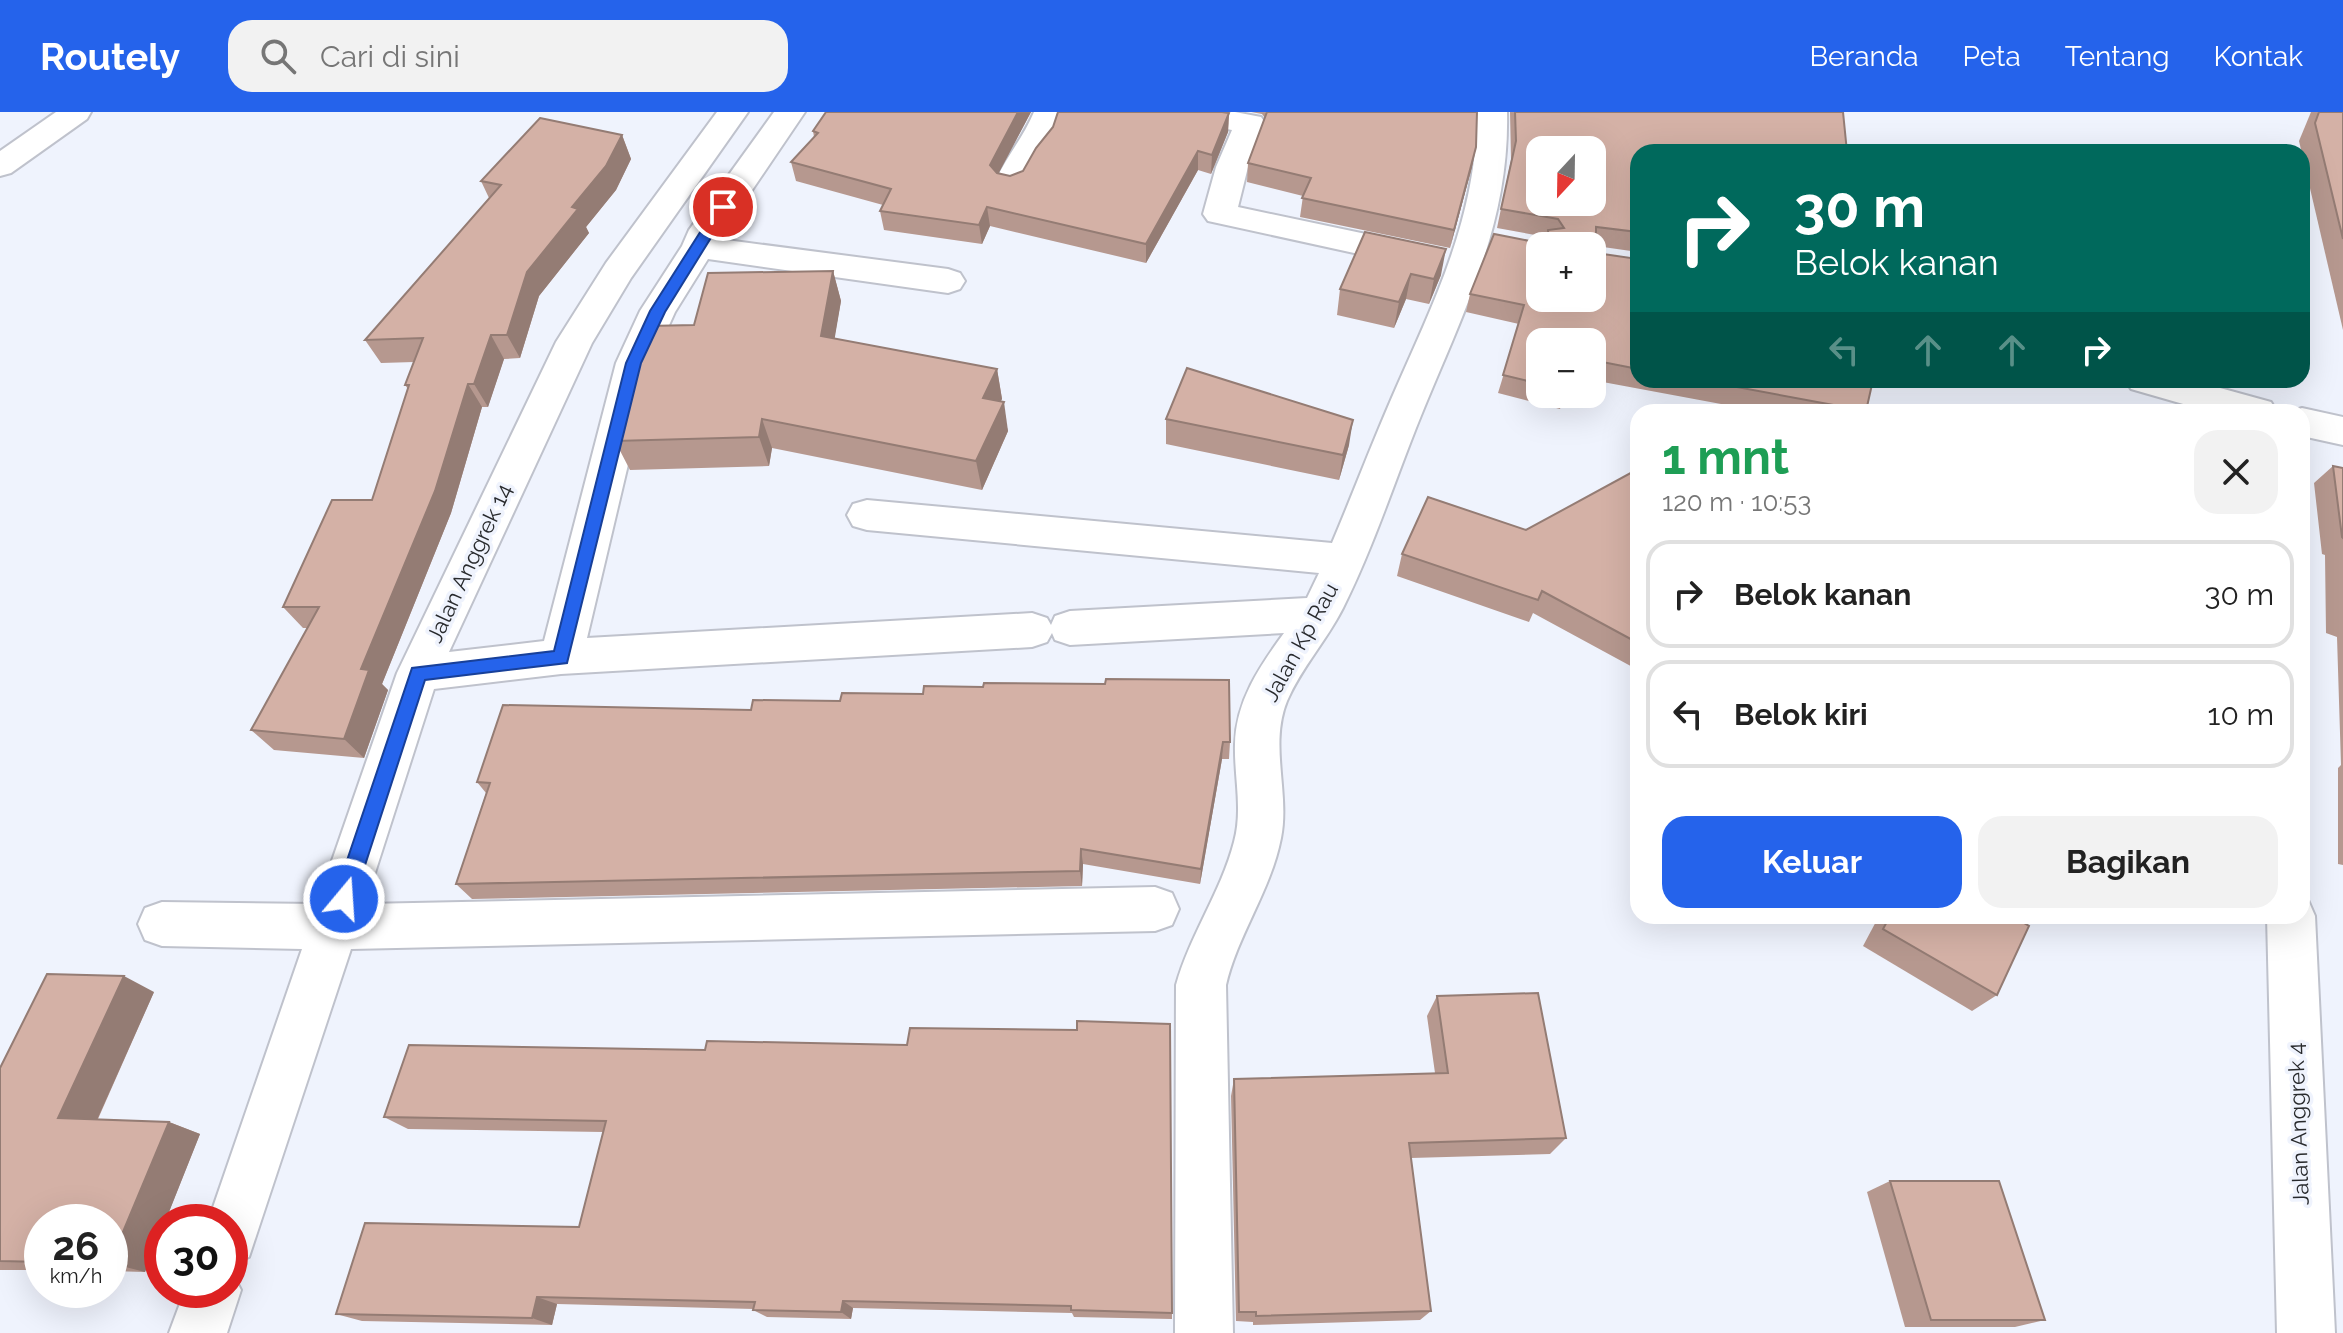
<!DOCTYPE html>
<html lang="id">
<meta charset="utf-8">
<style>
:root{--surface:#fff;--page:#f2f2f2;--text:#222;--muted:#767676;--line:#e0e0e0;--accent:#2563eb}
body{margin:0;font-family:Raleway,sans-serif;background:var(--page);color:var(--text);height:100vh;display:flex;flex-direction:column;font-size:30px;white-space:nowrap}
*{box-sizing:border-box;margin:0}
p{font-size:26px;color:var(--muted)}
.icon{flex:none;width:44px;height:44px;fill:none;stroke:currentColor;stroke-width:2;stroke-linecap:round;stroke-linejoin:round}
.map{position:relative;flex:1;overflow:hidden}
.side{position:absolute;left:1630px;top:292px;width:680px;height:520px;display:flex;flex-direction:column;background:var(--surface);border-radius:24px;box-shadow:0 8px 32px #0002}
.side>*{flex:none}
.banner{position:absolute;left:1630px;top:32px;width:680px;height:244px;border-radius:24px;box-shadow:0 8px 32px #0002;background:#00695c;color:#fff;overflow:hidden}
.needle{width:52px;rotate:202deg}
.buttons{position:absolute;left:1526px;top:24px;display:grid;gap:16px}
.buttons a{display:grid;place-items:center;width:80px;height:80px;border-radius:16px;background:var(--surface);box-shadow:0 8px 32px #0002;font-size:40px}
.speed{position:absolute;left:24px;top:1092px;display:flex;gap:16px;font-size:40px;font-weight:700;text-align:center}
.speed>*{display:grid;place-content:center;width:104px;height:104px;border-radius:50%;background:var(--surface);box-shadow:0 8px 32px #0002;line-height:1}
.speed small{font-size:20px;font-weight:400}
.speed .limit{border:12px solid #d22;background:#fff;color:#111}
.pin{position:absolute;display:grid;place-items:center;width:68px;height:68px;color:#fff;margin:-34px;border:4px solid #fff;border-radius:50%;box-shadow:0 2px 8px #0007}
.me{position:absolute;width:88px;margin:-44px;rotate:18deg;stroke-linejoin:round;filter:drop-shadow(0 0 6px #0008)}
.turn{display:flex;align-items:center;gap:28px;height:168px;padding:0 32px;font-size:36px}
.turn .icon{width:104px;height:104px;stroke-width:2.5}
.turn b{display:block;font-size:56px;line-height:68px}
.lanes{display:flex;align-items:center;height:76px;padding:0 32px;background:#0003;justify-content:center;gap:40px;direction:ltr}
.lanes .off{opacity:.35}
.round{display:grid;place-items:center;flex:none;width:84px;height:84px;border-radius:24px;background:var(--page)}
.head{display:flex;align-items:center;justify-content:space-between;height:136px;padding:0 32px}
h1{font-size:48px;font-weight:700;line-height:60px;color:#1e9e55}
.button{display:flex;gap:16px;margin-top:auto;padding:16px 32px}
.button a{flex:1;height:92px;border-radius:24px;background:var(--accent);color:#fff;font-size:32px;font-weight:700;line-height:92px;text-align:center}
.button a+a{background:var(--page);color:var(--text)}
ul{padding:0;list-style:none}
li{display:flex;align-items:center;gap:24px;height:108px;margin:0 16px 12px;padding:0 16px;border:4px solid var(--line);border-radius:24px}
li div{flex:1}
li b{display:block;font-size:30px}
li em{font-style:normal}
header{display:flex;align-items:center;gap:48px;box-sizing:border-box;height:112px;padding:0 40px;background:var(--accent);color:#fff}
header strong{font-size:38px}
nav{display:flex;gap:44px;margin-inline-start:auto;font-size:28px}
.search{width:560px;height:72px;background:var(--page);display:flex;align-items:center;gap:20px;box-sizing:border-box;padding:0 28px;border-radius:24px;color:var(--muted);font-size:30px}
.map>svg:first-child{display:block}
</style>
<header>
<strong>Routely</strong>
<div class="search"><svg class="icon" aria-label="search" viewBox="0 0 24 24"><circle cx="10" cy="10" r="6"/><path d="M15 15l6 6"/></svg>Cari di sini</div>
<nav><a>Beranda</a><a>Peta</a><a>Tentang</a><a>Kontak</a></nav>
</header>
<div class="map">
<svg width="2343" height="1221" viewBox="0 0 2343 1221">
<rect width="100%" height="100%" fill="#eff3fd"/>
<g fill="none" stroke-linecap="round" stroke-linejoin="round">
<g stroke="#bfc2cc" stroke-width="4">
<g id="minor">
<polygon points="56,0 91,0 87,7 11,61 0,64 0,39"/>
<path d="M717,0H748L631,166L592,231L449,540L544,529L616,251L640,199L682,134L689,118L774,0H805L719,127L948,157L960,161L965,169L960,177L948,181L708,147L675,200L652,251L587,526L1032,501L1047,506L1051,513L1055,504L1070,499L1307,486L1319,461L867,418L853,414L847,403L853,392L867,388L1332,431C1352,384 1370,336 1390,290C1432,193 1477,108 1477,0H1507C1510,117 1458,210 1416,316C1392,377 1372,438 1343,496C1327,528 1301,556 1287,589C1269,633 1290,681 1281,726C1271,778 1238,822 1226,873L1233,1221H1175L1176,873C1190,823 1221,780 1234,730C1243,697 1234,665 1235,632C1236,589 1260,554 1284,521L1070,533L1055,528L1052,521L1047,530L1032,535L561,562L434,577L365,792L1155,775L1172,781L1179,797L1172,813L1155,819L351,837L249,1145L230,1153V1110H208L302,837L162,834L145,828L138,812L145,796L162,790L317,792L397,561L556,230L606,151Z"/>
<path d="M1034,0H1064L1052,32L1035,53L1022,77L1011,80L1000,77L995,70C1006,45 1023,26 1034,0Z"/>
<polygon points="1167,0 1235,0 1261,5 1266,12 1248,55 1238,95 1418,133 1430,136 1435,144 1430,152 1418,155 1208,109 1203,102 1216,55 1232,18 1171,7"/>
<polygon points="2126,268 2191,268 2271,290 2277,300 2211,300 2131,277"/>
<polygon points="2302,296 2343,305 2343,333 2302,324 2302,300 2290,300"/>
<polygon points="2302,786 2308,788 2315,804 2335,1221 2277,1221 2267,804 2302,804"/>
<polygon points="230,1157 241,1178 227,1221 169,1221 185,1178 230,1178"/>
</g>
</g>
<use href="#minor" fill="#fff" fill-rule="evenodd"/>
</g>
<g fill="#b6988f">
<polygon points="826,0 1031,0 998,61 1010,64 1229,1 1228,20 1211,62 1198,58 1146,151 990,114 982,132 884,118 880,99 883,93 796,69 791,50 814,25 813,19"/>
<polygon points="1251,0 1477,0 1472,55 1450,136 1300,105 1303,84 1247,70 1248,51 1265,6 1262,2"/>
<polygon points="1510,0 1843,0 1638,40 1638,140 1596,134 1596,141 1638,147 1638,268 1873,268 1866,300 1764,300 1592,268 1592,230 1540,230 1540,282 1565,282 1560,297 1498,281 1519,212 1466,200 1470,182 1544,132 1546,125 1497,116 1511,48"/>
<polygon points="2311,0 2343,0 2343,218 2299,29"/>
<polygon points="622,23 631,47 616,78 586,115 589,121 539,184 520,246 504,247 488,295 482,295 451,401 382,572 388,578 364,646 274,638 251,618 308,516 303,516 283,495 372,388 408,277 405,273 414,250 381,251 365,228 489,86 481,69"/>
<polygon points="1365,120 1441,163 1429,192 1406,187 1394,216 1337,203 1340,177"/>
<polygon points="833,159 841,189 834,227 997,257 1002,287 1000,289 1008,319 982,378 772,336 769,354 630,358 615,329 694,213"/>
<polygon points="1166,307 1349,333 1339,368 1166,332"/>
<polygon points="2333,354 2343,356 2343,753 2338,752 2338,656 2341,653 2337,525 2326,521 2325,443 2322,442 2314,371"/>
<polygon points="1638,357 1638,558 1533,501 1529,510 1397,464 1402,442 1526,418"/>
<polygon points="1230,630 1229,647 1222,647 1200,772 1083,752 1082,774 472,787 456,772 486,681 477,670"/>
<polygon points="1879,804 2012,804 1997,883 1972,899 1863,834"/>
<polygon points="154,880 98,1007 169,1010 200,1022 145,1160 110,1159 110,1110 42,1110 42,1158 0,1158 0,956"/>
<polygon points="1437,884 1566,1026 1550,1042 1411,1046 1431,1199 1420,1208 1253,1213 1253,1210 1236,1209 1231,984 1234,967 1435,961 1427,904"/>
<polygon points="1170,912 1172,1207 1074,1205 1072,1201 853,1196 851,1207 767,1205 753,1198 754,1197 557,1192 552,1213 362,1209 336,1202 579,1115 603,1020 408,1017 384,1005 705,938 907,933"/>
<polygon points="1890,1069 2045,1208 2015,1215 1905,1215 1867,1080"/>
</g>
<g fill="#947c74">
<polygon points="1018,0 1031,0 993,72 990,53"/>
<polygon points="1229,1 1228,20 1211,62 1212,43"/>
<polygon points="622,23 631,47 616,78 586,115 589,121 539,184 520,246 507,223 527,160"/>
<polygon points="1476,35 1472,55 1450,136 1454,118"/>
<polygon points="1198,39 1198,58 1146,151 1146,132"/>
<polygon points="987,95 990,114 982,132 979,113"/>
<polygon points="1446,137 1441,163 1429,192 1434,167"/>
<polygon points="833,159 841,189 830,254 821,224"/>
<polygon points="1411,162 1406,187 1394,216 1399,190"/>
<polygon points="491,223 504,247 488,295 474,272"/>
<polygon points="997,257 1002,287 988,315 983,286"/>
<polygon points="468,272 482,295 451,401 382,572 388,578 364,646 344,627 361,557"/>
<polygon points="1004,290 1008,319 982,378 976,349"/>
<polygon points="762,307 772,336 769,354 759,325"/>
<polygon points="1353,308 1349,333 1339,368 1343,343"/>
<polygon points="1223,630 1222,647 1200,772 1201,757"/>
<polygon points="1081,737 1083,752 1082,774 1080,759"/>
<polygon points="124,864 154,880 92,1019 58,1006"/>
<polygon points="169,1010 200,1022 165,1110 162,1110 162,1117 145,1160 110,1151"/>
<polygon points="537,1185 557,1192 552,1213 532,1206"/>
<polygon points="843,1189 853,1196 851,1207 841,1200"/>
</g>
<g fill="#d4b1a6" stroke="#947c74" stroke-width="2" fill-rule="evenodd">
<polygon points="826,0 1018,0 990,53 997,61 1010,64 1023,59 1036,36 1053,15 1058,0 1222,0 1229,1 1212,43 1198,39 1146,132 987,95 979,113 880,99 891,77 791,50 818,21 813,19"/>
<polygon points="1267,0 1477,0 1476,35 1454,118 1302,86 1311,66 1248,51"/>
<path d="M1515,0H1843L1847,40H1638V120L1596,115V141L1638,147V257L1592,248V230H1540V272L1503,263L1524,193L1470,182L1494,122L1545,132L1549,129L1548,118L1564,116L1558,107L1501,97L1516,29ZM1540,38H1592V90H1540ZM1540,134H1592V186H1540Z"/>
<polygon points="2319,0 2343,0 2343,127 2315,11"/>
<polygon points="540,6 622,23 606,54 572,95 578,97 527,160 507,223 491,223 474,272 468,272 435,379 361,557 369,558 344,627 251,618 319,495 283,495 332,388 372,388 409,273 405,273 423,226 365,228 501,73 481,69"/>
<polygon points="1365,120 1446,137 1434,167 1411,162 1399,190 1340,177"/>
<polygon points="833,159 821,224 997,257 983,286 1004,290 976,349 762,307 759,325 615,329 648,214 694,213 708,161"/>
<polygon points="1187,256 1353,308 1343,343 1166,307"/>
<polygon points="1699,268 1873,268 1866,299"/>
<polygon points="2333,354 2343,356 2343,426 2342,425"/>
<polygon points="1638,357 1638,531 1542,479 1538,488 1402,442 1428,385 1526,418"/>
<polygon points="1106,567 1229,568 1230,630 1223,630 1201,757 1081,737 1080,759 456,772 490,671 477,670 503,593 751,598 753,588 840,589 842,581 923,582 924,574 983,575 984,571 1105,572"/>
<polygon points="1890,804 2012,804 2029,814 1997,883 1883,817"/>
<polygon points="47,862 124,864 58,1006 169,1010 110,1151 110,1110 42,1110 42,1150 0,1149 0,956"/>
<polygon points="1538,881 1566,1026 1409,1031 1431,1199 1256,1204 1256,1200 1239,1200 1234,967 1448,961 1437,884"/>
<polygon points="1077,909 1170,912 1172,1201 1071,1198 1071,1194 843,1189 841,1200 753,1198 755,1190 537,1185 532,1206 336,1202 365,1111 579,1115 606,1009 384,1005 409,933 705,938 707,929 907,933 910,916 1077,918"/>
<polygon points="1890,1069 1999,1069 2045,1208 1931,1208"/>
</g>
<polygon fill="#2563eb" stroke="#184099" stroke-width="2" points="723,90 730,95 665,200 641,251 567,551 425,568 354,787 351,793 344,796 337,793 334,787 412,556 554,539 626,251 650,199 718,92"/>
<g text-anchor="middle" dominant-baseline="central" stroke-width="7" stroke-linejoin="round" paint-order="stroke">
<g font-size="22" fill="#282a2d" stroke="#eff3fd">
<text transform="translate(469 451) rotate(-65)">Jalan Anggrek 14</text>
<text transform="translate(1300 530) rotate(-61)">Jalan Kp Rau</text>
<text transform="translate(2298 1012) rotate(-92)">Jalan Anggrek 4</text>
</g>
</g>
</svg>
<div class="buttons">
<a><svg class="needle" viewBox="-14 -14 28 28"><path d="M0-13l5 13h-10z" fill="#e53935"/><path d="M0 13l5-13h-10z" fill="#767676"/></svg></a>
<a>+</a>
<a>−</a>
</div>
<div class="speed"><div>26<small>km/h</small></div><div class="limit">30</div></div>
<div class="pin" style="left:723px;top:95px;background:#d93025"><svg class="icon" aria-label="arrive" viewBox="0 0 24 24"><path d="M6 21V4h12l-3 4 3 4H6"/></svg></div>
<svg class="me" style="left:344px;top:787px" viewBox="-20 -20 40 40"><circle r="17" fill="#2563eb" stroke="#fff" stroke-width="3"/><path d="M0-11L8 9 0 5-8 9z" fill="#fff"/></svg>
<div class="banner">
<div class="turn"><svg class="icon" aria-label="right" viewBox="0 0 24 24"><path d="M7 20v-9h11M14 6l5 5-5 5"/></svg><div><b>30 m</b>Belok kanan</div></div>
<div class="lanes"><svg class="icon off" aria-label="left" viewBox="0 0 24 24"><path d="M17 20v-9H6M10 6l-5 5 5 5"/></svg><svg class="icon off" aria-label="ahead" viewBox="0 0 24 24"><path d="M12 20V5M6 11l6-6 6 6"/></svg><svg class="icon off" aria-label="ahead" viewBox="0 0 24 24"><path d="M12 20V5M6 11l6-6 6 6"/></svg><svg class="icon" aria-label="right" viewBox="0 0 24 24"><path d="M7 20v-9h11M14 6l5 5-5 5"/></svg></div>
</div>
<section class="side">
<div class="head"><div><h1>1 mnt</h1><p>120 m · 10:53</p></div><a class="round"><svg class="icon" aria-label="close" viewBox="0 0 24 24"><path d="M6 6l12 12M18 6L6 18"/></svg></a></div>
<ul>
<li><svg class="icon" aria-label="right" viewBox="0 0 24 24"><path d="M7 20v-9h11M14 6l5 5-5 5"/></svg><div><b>Belok kanan</b></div><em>30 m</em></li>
<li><svg class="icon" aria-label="left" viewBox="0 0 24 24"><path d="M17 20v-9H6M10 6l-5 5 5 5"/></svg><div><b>Belok kiri</b></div><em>10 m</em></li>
</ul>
<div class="button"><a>Keluar</a><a>Bagikan</a></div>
</section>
</div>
